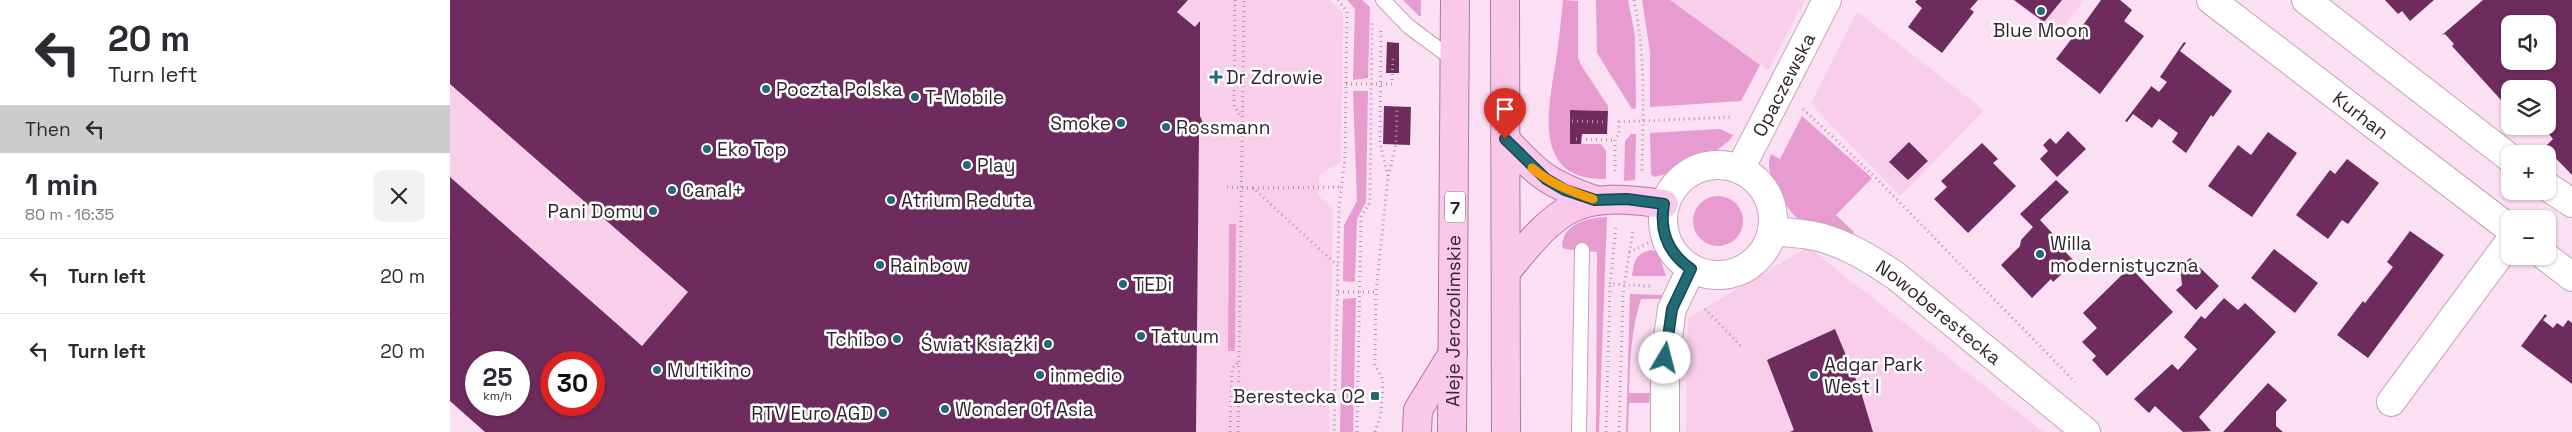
<!DOCTYPE html>
<meta charset="utf-8">
<style>
:root{--surface:#fff;--page:#f2f2f3;--text:#2b2b33;--muted:#7c7c81;--line:#e1e1e2}
body{margin:0;font-family:"Space Grotesk",sans-serif;background:var(--page);color:var(--text);height:100vh;display:flex;flex-direction:column;font-size:19px;white-space:nowrap}
*{box-sizing:border-box;margin:0}
p{font-size:16px;color:var(--muted)}
.icon{flex:none;width:28px;height:28px;fill:none;stroke:currentColor;stroke-width:2;stroke-linecap:round;stroke-linejoin:round}
.map{position:relative;flex:1;overflow:hidden}
.sheet{display:flex;flex-direction:column;background:var(--surface);width:450px}
.sheet>*{flex:none}
.top-card{background:#fff;color:var(--text);overflow:hidden}
.controls{position:absolute;left:2051px;top:15px;display:grid;gap:10px}
.controls a{display:grid;place-items:center;width:55px;height:55px;border-radius:10px;background:var(--surface);box-shadow:0 1px 4px #0004;font-size:25px}
.speed{position:absolute;left:15px;top:351px;display:flex;gap:10px;font-size:25px;font-weight:700;text-align:center}
.speed>*{display:grid;place-content:center;width:65px;height:65px;border-radius:50%;background:var(--surface);box-shadow:0 1px 4px #0004;line-height:1}
.speed small{font-size:12px;font-weight:400}
.speed .limit{border:8px solid #d22;background:#fff;color:#111}
.pin{position:absolute;display:grid;place-items:center;width:42px;height:42px;color:#fff;margin:-51px -21px;border-radius:50% 50% 50% 0;rotate:-45deg;box-shadow:0 0 5px #0007}
.pin .icon{rotate:45deg}
.me{position:absolute;width:55px;margin:-28px;rotate:8deg;stroke-linejoin:round;filter:drop-shadow(0 0 4px #0008)}
.turn{display:flex;align-items:center;gap:18px;height:105px;padding:0 25px;font-size:22px}
.turn .icon{width:65px;height:65px;stroke-width:2.5}
.turn b{display:block;font-size:35px;line-height:42px}
.then{display:flex;align-items:center;height:48px;padding:0 25px;background:#0003;gap:10px;font-size:19px}
.round{display:grid;place-items:center;flex:none;width:52px;height:52px;border-radius:10px;background:var(--page)}
.summary{display:flex;align-items:center;justify-content:space-between;height:85px;padding:0 25px}
h1{font-size:30px;font-weight:700;line-height:38px}
ul{padding:0;list-style:none}
li{display:flex;align-items:center;gap:15px;height:75px;padding:0 25px;border-top:1px solid var(--line)}
li div{flex:1}
li b{display:block;font-size:19px}
li em{font-style:normal}
main{display:flex;flex:1;min-height:0}
.map>svg:first-child{display:block}
</style>
<main>
<section class="sheet">
<div class="top-card">
<div class="turn"><svg class="icon" aria-label="left" viewBox="0 0 24 24"><path d="M17 20v-9H6M10 6l-5 5 5 5"/></svg><div><b>20 m</b>Turn left</div></div>
<div class="then">Then<svg class="icon" aria-label="left" viewBox="0 0 24 24"><path d="M17 20v-9H6M10 6l-5 5 5 5"/></svg></div>
</div>
<div class="summary"><div><h1>1 min</h1><p>80 m · 16:35</p></div><a class="round"><svg class="icon" aria-label="close" viewBox="0 0 24 24"><path d="M6 6l12 12M18 6L6 18"/></svg></a></div>
<ul>
<li><svg class="icon" aria-label="left" viewBox="0 0 24 24"><path d="M17 20v-9H6M10 6l-5 5 5 5"/></svg><div><b>Turn left</b></div><em>20 m</em></li>
<li><svg class="icon" aria-label="left" viewBox="0 0 24 24"><path d="M17 20v-9H6M10 6l-5 5 5 5"/></svg><div><b>Turn left</b></div><em>20 m</em></li>
</ul>
</section>
<div class="map">
<svg width="2122" height="432" viewBox="0 0 2122 432">
<rect width="100%" height="100%" fill="#fbdff2"/>
<g fill="#f8ceeb" fill-rule="evenodd">
<path d="M0,0H880L893,13L891,161L869,176L868,196L883,208L879,432H35L0,401ZM26,362H69V405H26ZM101,362H144V405H101Z"/>
<polygon points="1220,0 1355,0 1318,70"/>
<polygon points="1562,0 1634,0 1608,34"/>
<polygon points="1407,12 1534,110 1450,196 1361,104"/>
<polygon points="1358,247 1593,432 1236,432 1238,318"/>
</g>
<g fill="#e79bd1">
<polygon points="897,0 912,0 920,7 918,78 903,80 905,9"/>
<polygon points="953,0 971,0 971,16 969,16"/>
<path d="M1113,0L1128,1V57L1131,65L1158,106V111L1120,110L1121,144H1151L1156,151V179C1082,181 1098,110 1106,61C1109,40 1111,20 1113,0Z"/>
<polygon points="1146,0 1178,0 1185,36 1186,108 1182,109 1147,53"/>
<polygon points="1192,0 1220,0 1310,65 1291,101 1200,107 1200,52"/>
<polygon points="903,91 918,91 916,202 907,219 905,282 893,281 894,225 907,201"/>
<path d="M1352,116L1422,178L1386,215L1404,232L1397,237C1357,224 1345,228 1327,187C1321,174 1316,169 1321,154L1330,159Z"/>
<polygon points="1270,129 1283,135 1279,141 1267,150 1244,156 1213,175 1204,177 1201,174 1200,133"/>
<polygon points="1181,134 1186,134 1185,180 1174,181 1175,141"/>
<circle cx="1268" cy="221" r="25"/>
<path d="M1157,217L1149,432H1146L1147,252L1115,249L1112,247C1113,223 1137,218 1157,217Z"/>
<polygon points="779,224 786,224 785,351 778,351"/>
<path d="M1201,250L1208,252L1216,276H1182C1184,261 1185,254 1201,250Z"/>
<path d="M1180,294L1213,295L1211,299H1191C1181,330 1180,361 1179,393H1200L1199,403H1179L1178,432H1176Z"/>
<polygon points="906,298 903,432 890,432 893,299"/>
</g>
<g fill="#6e2c5e" fill-rule="evenodd">
<path d="M0,0H738L727,12L745,27L750,21V116L756,130L749,133L746,432H35L0,401V177L192,346L238,292L0,84ZM26,362H69V405H26ZM101,362H144V405H101Z"/>
<polygon points="1467,0 1528,0 1520,9 1524,12 1492,53 1458,27 1472,8 1465,2"/>
<polygon points="1564,0 1612,0 1594,22"/>
<polygon points="1651,0 1670,0 1682,10 1674,21 1694,36 1650,94 1606,59 1623,37 1627,39 1636,27 1633,25"/>
<polygon points="1935,0 1984,0 1960,21 1952,11 1948,14"/>
<path d="M2033,0H2122V175L2095,147L2103,139L2092,126H2098V89H2060V110L2002,46L2004,44L1995,34L1992,35ZM2060,24H2098V61H2060Z"/>
<polygon points="937,42 949,43 949,73 936,73"/>
<polygon points="1734,42 1736,43 1730,51 1782,91 1763,117 1761,115 1736,153 1722,142 1728,133 1709,119 1702,128 1683,114 1677,122 1675,121 1700,88 1701,86 1709,92 1717,82 1710,77"/>
<polygon points="934,106 961,107 960,145 933,144"/>
<polygon points="1120,110 1158,111 1157,134 1132,134 1131,144 1120,144"/>
<polygon points="1618,131 1636,149 1607,177 1590,159 1598,151 1593,145 1600,138 1606,144"/>
<polygon points="1818,132 1847,153 1802,217 1758,186 1788,145 1801,155"/>
<polygon points="1459,142 1478,161 1458,180 1439,162"/>
<polygon points="1532,143 1548,159 1543,163 1566,186 1518,233 1484,199 1497,187 1491,181"/>
<polygon points="1897,159 1929,183 1898,224 1892,220 1878,239 1846,215 1880,170 1885,174"/>
<polygon points="1606,180 1619,192 1590,220 1605,236 1602,238 1625,262 1603,282 1601,279 1582,298 1551,265 1570,246 1571,240 1583,227 1570,214"/>
<polygon points="1960,231 1994,255 1918,358 1887,335 1913,301 1915,303 1943,267 1937,262"/>
<polygon points="1824,249 1868,283 1845,313 1801,278"/>
<polygon points="1740,258 1769,286 1746,310 1726,290 1732,285 1730,268"/>
<polygon points="1680,267 1723,312 1657,376 1642,360 1646,356 1632,342 1647,328 1633,313"/>
<polygon points="1774,298 1788,310 1795,303 1826,332 1749,417 1761,431 1733,432 1705,406 1699,413 1684,399 1722,364 1728,370 1747,349 1734,337 1751,316 1755,319"/>
<polygon points="2095,314 2097,316 2093,320 2103,328 2107,323 2113,327 2118,320 2122,323 2122,384 2071,346"/>
<polygon points="1385,329 1410,389 1423,432 1340,432 1344,430 1317,360"/>
<polygon points="1818,383 1837,400 1826,412 1826,426 1833,432 1773,432"/>
</g>
<g fill="none" stroke-linecap="round" stroke-linejoin="round">
<g stroke="#c5a3ba" stroke-width="16">
<g id="lane">
<polyline points="933,0 958,26 1005,61"/>
<polyline points="1129,432 1132,250"/>
</g>
</g>
<g stroke="#c5a3ba" stroke-width="30">
<g id="street">
<path id="s1" d="M1761,0L2060,229"/>
<polyline points="1856,0 2060,158"/>
<circle cx="1268" cy="220" r="55"/>
<path id="s2" d="M1290,169L1377,0"/>
<polyline points="2098,187 2122,203"/>
<path id="s3" d="M1322,231C1338,233 1354,233 1369,237C1397,244 1422,260 1446,276L1636,432"/>
<polyline points="2095,256 2122,277"/>
<polyline points="1941,402 2060,241"/>
<polyline points="1215,432 1215,358 1222,309 1241,269"/>
</g>
</g>
<g stroke="#b277a0" stroke-width="30">
<g id="primary">
<polyline points="1055,0 1056,432"/>
<path d="M1055,139C1088,175 1099,184 1145,200"/>
<path d="M1056,272C1110,205 1126,191 1214,204"/>
<polyline points="967,432 968,410 1003,353"/>
<path id="s4" d="M1002,432L1005,0"/>
</g>
</g>
<g stroke="#b19aa9" stroke-width="3" stroke-dasharray="1 4" stroke-linecap="butt">
<polyline points="785,0 784,106 791,117"/>
<polyline points="888,0 897,12 895,159 889,207 888,266"/>
<path d="M1184,0C1196,57 1193,113 1192,171"/>
<polyline points="931,31 930,143 938,176"/>
<polyline points="896,84 942,84 943,58"/>
<polyline points="1353,109 1422,174 1625,382"/>
<polyline points="1122,121 1157,122"/>
<polyline points="1126,139 1165,140"/>
<polyline points="1165,171 1165,140 1169,134 1169,122 1283,117"/>
<polyline points="777,187 803,188 888,266 884,432"/>
<polyline points="803,188 892,187"/>
<polyline points="1166,228 1160,284 1200,286"/>
<polyline points="1179,252 1214,236"/>
<polyline points="888,292 926,292"/>
<polyline points="1255,309 1293,348"/>
<polyline points="780,432 782,369 788,362"/>
<polyline points="788,432 794,0"/>
<polyline points="907,432 911,217 920,202 922,22"/>
<polyline points="925,432 931,414 933,380 925,365 926,292 938,177 946,144 947,109"/>
<polyline points="1156,432 1160,284"/>
<polyline points="1169,432 1173,294 1183,229"/>
</g>
<use href="#lane" stroke="#fff" stroke-width="14"/>
<use href="#street" stroke="#fff" stroke-width="28"/>
<use href="#primary" stroke="#fac8eb" stroke-width="28"/>
</g>
<g fill="none" stroke-linecap="round" stroke-linejoin="round">
<g stroke="#16454d" stroke-width="12">
<path id="route" d="M1055,139L1096,179L1115,190L1145,200L1177,199L1214,204C1209,232 1218,253 1241,269L1222,309L1215,358"/>
</g>
<use href="#route" stroke="#226a76" stroke-width="9"/>
<path stroke="#f59e0b" stroke-width="9" d="M1082,168C1101,184 1120,191 1143,199"/>
</g>
<g fill="#226a76" stroke="#fff" stroke-width="2">
<circle cx="1591" cy="11" r="5"/>
<path d="M763.5 69.5h5v5h5v5h-5v5h-5v-5h-5v-5h5z"/>
<circle cx="316" cy="89" r="5"/>
<circle cx="465" cy="97" r="5"/>
<circle cx="671" cy="123" r="5"/>
<circle cx="716" cy="127" r="5"/>
<circle cx="257" cy="149" r="5"/>
<circle cx="517" cy="165" r="5"/>
<circle cx="222" cy="190" r="5"/>
<circle cx="441" cy="200" r="5"/>
<circle cx="203" cy="211" r="5"/>
<circle cx="1590" cy="254" r="5"/>
<circle cx="430" cy="265" r="5"/>
<circle cx="673" cy="284" r="5"/>
<circle cx="691" cy="336" r="5"/>
<circle cx="447" cy="339" r="5"/>
<circle cx="598" cy="344" r="5"/>
<circle cx="207" cy="370" r="5"/>
<circle cx="590" cy="375" r="5"/>
<circle cx="1364" cy="375" r="5"/>
<rect x="920" y="391" width="10" height="10" rx="2.5"/>
<circle cx="495" cy="409" r="5"/>
<circle cx="433" cy="413" r="5"/>
</g>
<g text-anchor="middle" dominant-baseline="central" stroke-width="5" stroke-linejoin="round" paint-order="stroke">
<rect fill="#fff" stroke="#6f666c" stroke-width="1" x="995" y="191.5" width="20" height="31" rx="4"/>
<g font-size="18" font-weight="bold" fill="#31242d">
<text x="1005" y="207">7</text>
</g>
<g font-size="19" fill="#31242d" stroke="#fff" text-anchor="start">
<text x="1591" y="30" text-anchor="middle">Blue Moon</text>
<text x="776" y="77">Dr Zdrowie</text>
<text x="326" y="89">Poczta Polska</text>
<text x="475" y="97">T-Mobile</text>
<text x="661" y="123" text-anchor="end">Smoke</text>
<text x="726" y="127">Rossmann</text>
<text x="267" y="149">Eko Top</text>
<text x="527" y="165">Play</text>
<text x="232" y="190">Canal+</text>
<text x="451" y="200">Atrium Reduta</text>
<text x="193" y="211" text-anchor="end">Pani Domu</text>
<text x="1600" y="243">Willa<tspan x="1600" dy="22">modernistyczna</tspan></text>
<text x="440" y="265">Rainbow</text>
<text x="683" y="284">TEDi</text>
<text x="701" y="336">Tatuum</text>
<text x="437" y="339" text-anchor="end">Tchibo</text>
<text x="588" y="344" text-anchor="end">Świat Książki</text>
<text x="1374" y="364">Adgar Park<tspan x="1374" dy="22">West I</tspan></text>
<text x="217" y="370">Multikino</text>
<text x="600" y="375">inmedio</text>
<text x="915" y="396" text-anchor="end">Berestecka 02</text>
<text x="505" y="409">Wonder Of Asia</text>
<text x="423" y="413" text-anchor="end">RTV Euro AGD</text>
</g>
<g font-size="19" fill="#31242d" stroke="#fff">
<text stroke="none"><textPath href="#s2" startOffset="95">Opaczewska</textPath></text>
<text stroke="none"><textPath href="#s1" startOffset="189">Kurhan</textPath></text>
<text stroke="none"><textPath href="#s3" startOffset="190">Nowoberestecka</textPath></text>
<text stroke="none"><textPath href="#s4" startOffset="111">Aleje Jerozolimskie</textPath></text>
</g>
</g>
</svg>
<div class="controls">
<a><svg class="icon" aria-label="sound" viewBox="0 0 24 24"><path d="M4 9h4l5-4v14l-5-4H4zM17 9q2 3 0 6"/></svg></a>
<a><svg class="icon" aria-label="layers" viewBox="0 0 24 24"><path d="M12 4l9 5-9 5-9-5zM3 14l9 5 9-5"/></svg></a>
<a>+</a>
<a>−</a>
</div>
<div class="speed"><div>25<small>km/h</small></div><div class="limit">30</div></div>
<div class="pin" style="left:1055px;top:139px;background:#d93025"><svg class="icon" aria-label="arrive" viewBox="0 0 24 24"><path d="M6 21V4h12l-3 4 3 4H6"/></svg></div>
<svg class="me" style="left:1215px;top:358px" viewBox="-20 -20 40 40"><circle r="19" fill="#fff"/><path d="M0-13L10 11 0 6-10 11z" fill="#226a76"/></svg>
</div>
</main>
